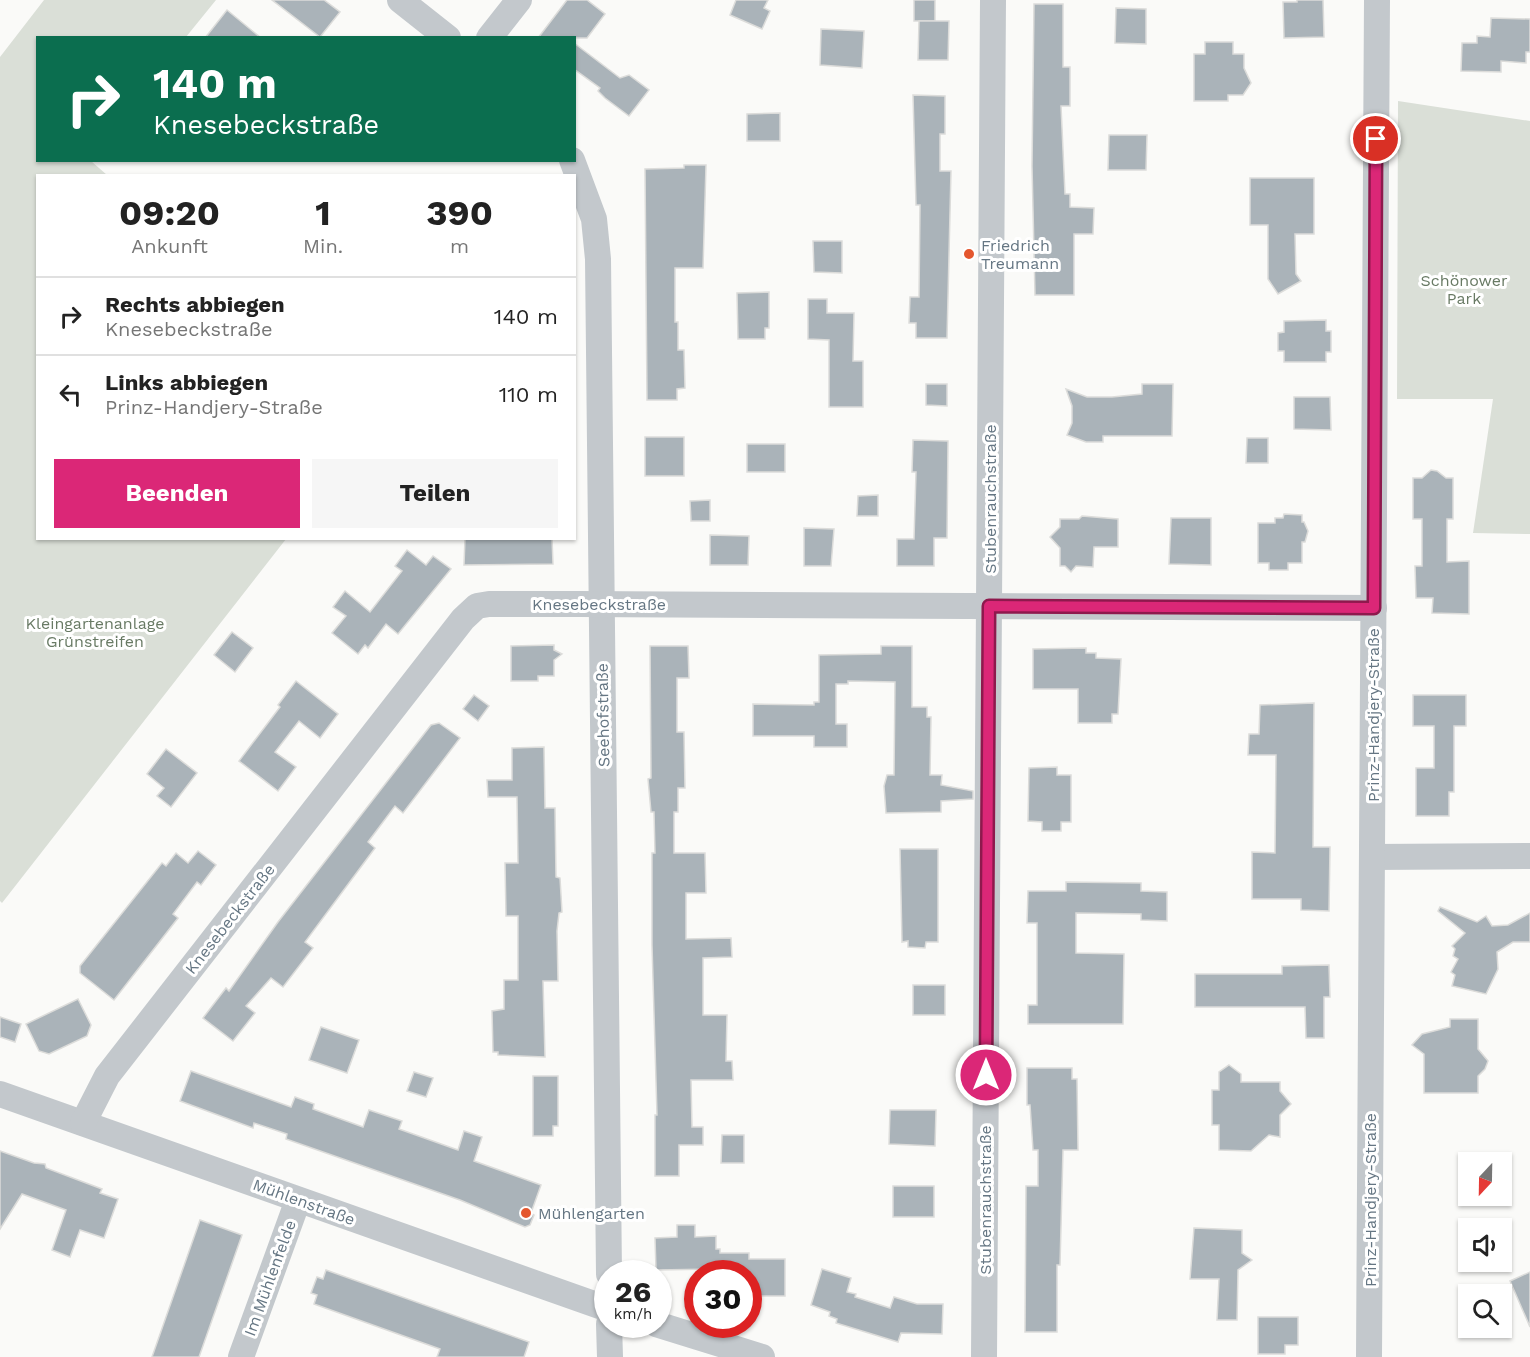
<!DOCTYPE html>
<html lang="de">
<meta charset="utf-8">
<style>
:root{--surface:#fff;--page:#f6f6f6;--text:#222;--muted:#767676;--line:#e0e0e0;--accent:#db2777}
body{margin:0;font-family:"Work Sans",sans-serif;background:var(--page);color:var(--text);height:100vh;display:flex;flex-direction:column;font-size:22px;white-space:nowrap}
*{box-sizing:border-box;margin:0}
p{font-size:20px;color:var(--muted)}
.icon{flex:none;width:33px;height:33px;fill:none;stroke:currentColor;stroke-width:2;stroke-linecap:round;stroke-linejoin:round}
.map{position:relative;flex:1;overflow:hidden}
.side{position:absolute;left:36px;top:174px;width:540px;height:366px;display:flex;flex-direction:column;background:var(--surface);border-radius:0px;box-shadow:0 2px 4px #0004}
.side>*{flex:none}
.hud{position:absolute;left:36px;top:36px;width:540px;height:126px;border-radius:0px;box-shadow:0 2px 4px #0004;background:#0b6e4f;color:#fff;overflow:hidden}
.needle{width:39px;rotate:202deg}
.controls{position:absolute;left:1458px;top:1152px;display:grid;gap:12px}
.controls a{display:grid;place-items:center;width:54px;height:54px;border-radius:0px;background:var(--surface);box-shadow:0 2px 4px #0004;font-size:30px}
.speed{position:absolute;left:594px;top:1260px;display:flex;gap:12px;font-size:30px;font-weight:700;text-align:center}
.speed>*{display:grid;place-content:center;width:78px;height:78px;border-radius:50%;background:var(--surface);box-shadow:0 2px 4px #0004;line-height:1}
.speed small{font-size:15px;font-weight:400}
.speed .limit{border:9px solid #d22;background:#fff;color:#111}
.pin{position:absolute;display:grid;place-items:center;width:51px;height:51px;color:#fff;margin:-26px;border:3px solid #fff;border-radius:50%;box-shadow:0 2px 6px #0007}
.me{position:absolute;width:66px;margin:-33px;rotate:0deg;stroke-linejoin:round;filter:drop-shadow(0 0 4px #0008)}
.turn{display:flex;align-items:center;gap:21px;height:126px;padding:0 18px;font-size:27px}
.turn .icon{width:78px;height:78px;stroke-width:2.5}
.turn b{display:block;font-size:42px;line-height:51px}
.eta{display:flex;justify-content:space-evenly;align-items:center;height:102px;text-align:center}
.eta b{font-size:36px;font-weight:700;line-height:42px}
.cta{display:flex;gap:12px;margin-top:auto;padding:12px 18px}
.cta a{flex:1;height:69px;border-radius:0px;background:var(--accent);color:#fff;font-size:24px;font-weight:700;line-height:69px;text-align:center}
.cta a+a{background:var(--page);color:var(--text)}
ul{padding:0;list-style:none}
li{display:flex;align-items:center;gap:18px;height:78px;padding:0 18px;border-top:2px solid var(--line)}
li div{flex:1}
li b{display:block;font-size:22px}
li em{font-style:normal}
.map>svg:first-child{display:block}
</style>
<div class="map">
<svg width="1530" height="1357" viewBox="0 0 1530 1357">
<rect width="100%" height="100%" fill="#fafaf8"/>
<g fill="#dadfd7">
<polygon points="44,0 216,0 186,37 38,38 38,160 91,161 107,175 38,176 38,538 286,539 2,903 0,901 0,57"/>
<polygon points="1398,101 1530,121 1530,534 1473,533 1493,399 1397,399"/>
</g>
<g fill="#aab3b9" stroke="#dcdcda" stroke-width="1.5">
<polygon points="272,0 324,0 340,12 320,37"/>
<polygon points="567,0 587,0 605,14 587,38 538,38"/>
<polygon points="736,0 768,0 764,8 770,11 762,29 730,15"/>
<rect x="914" y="0" width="21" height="21"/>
<polygon points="1297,0 1323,0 1324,37 1284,38 1283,2 1297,2"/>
<polygon points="1034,4 1063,4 1063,67 1070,67 1070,106 1061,106 1065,194 1070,194 1070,207 1094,208 1093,234 1074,234 1074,295 1035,295 1032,166"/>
<polygon points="1116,8 1146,9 1146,44 1115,43"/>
<polygon points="227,10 261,38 205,38"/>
<polygon points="1491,18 1530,19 1530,52 1526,52 1526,63 1501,61 1501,72 1461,71 1462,43 1477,43 1477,36 1490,37"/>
<polygon points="919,21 949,21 948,60 918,60"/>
<polygon points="821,29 864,31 862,68 820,65"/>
<polygon points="1205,42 1233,42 1233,54 1244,54 1244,68 1251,83 1243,95 1228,95 1228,101 1194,101 1194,54 1205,54"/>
<polygon points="574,43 620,78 629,75 649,90 629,116 605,98 598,91 600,88 574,69"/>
<polygon points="913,95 945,96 945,134 940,134 940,171 951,171 947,338 916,338 916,323 909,323 910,297 919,297 920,205 916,205"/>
<polygon points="780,113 780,141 747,141 747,114"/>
<polygon points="1109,135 1147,135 1146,170 1108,170"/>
<polygon points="684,165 706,165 703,268 675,268 675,322 678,322 678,350 684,350 685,388 677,389 677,400 647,400 645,169 684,168"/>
<polygon points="1250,178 1314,178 1314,234 1295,234 1296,274 1301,281 1278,294 1268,279 1268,225 1250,225"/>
<polygon points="813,241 842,241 842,273 814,272"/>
<polygon points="769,292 769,328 765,328 765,339 738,339 737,293"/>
<polygon points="808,299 827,299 827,313 854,313 853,361 863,361 863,407 829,407 829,340 808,339"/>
<polygon points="1326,320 1326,331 1331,331 1331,352 1326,352 1326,362 1284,362 1284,351 1278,351 1278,333 1284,332 1284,321"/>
<polygon points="926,384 947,384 947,406 926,405"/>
<polygon points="1142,384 1173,384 1172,436 1103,436 1103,442 1086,442 1067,435 1072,423 1072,406 1066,389 1087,397 1112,397 1142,394"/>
<polygon points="1294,397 1330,397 1331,430 1294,429"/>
<rect x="645" y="437" width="39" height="39"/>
<polygon points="1247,438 1268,438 1268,463 1246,463"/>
<polygon points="913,440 948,441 947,538 934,538 934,566 897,566 897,539 914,539 916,472 912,472"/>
<rect x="747" y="444" width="38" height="28"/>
<polygon points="1431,470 1437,471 1446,478 1453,478 1453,519 1447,519 1447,562 1469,561 1469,614 1432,613 1433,598 1416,598 1415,566 1422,566 1422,519 1413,519 1413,478 1422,478"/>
<polygon points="878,495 878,516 857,516 858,496"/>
<polygon points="710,500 710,521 691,521 690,501"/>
<polygon points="1284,514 1302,515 1302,522 1304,522 1308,531 1305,542 1302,542 1302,563 1288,563 1288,570 1269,570 1269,563 1258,563 1258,523 1275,523 1275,518 1283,518"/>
<polygon points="1082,516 1118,519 1118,547 1094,547 1093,567 1076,566 1071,572 1065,566 1060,566 1060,548 1050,537 1060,527 1060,519 1079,519"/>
<polygon points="1171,518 1211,518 1211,565 1169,564"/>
<polygon points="804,528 834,529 831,566 804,566"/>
<polygon points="710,535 749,536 748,565 710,565"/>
<polygon points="465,538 552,538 553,564 464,565"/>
<polygon points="407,550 426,565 433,556 451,569 398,634 386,624 368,648 365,645 358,654 332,633 346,616 333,607 345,591 370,612 402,571 395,566"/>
<polygon points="232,632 253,648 235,672 214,655"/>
<polygon points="554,645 554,650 562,654 554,660 554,676 538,676 538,681 511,681 511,646"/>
<polygon points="650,646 688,646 689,678 677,678 677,732 684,732 685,788 678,788 678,812 674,812 674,853 705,853 706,893 686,893 686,939 731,938 732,957 703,958 703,1015 727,1015 726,1061 732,1061 733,1080 691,1080 692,1127 703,1127 703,1145 679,1145 679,1176 655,1176 655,1115 657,1115 652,945 652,853 655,853 654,812 651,812 648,779 651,778"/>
<polygon points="881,646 912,646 912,707 927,707 927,717 931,717 930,775 942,775 941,785 973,791 973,799 941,801 941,812 886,813 884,786 887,775 894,775 895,682 848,681 848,684 836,684 836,724 847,724 847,747 814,747 814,736 753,736 753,704 814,705 814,702 819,702 819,655 881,654"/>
<polygon points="1086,648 1086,653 1096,653 1096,658 1121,659 1118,714 1112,714 1112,723 1078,723 1078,689 1033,689 1033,649"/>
<polygon points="296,681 338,714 320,738 299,721 275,752 296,767 278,791 239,761 280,707 278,705"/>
<polygon points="474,695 489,706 478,721 463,709"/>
<polygon points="1413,695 1466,695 1466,726 1454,726 1454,792 1449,792 1449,816 1416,816 1416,768 1434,768 1434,726 1413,726"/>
<polygon points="1314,703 1313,847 1330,847 1329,911 1301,910 1301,899 1252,899 1252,852 1275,853 1276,755 1248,755 1249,734 1259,734 1260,705"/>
<polygon points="439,723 460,738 403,813 395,806 368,842 375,848 305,942 313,948 283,987 271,978 246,1006 255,1013 233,1041 203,1018 226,988 229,991 278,922 431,725"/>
<polygon points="544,747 545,808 555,808 556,877 560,878 562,912 559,913 557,931 558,981 543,981 545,1057 498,1055 498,1052 493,1052 492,1011 504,1009 504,980 518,980 518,916 506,916 505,863 518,863 517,797 488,797 487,780 512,780 512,748"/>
<polygon points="166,749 197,773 171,807 157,796 164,788 147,774"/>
<polygon points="1057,767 1057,775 1071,775 1071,822 1061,822 1061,831 1042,831 1042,822 1028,821 1029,768"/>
<polygon points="900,849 938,849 938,942 926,942 925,948 908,947 908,941 902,942"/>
<polygon points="198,851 216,865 201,885 197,882 173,914 178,918 114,1000 80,973 80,966 162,863 166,866 176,853 188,863"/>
<polygon points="1066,882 1141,883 1141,891 1167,892 1167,921 1141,920 1141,914 1076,913 1076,953 1124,954 1123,1024 1028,1024 1028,1005 1037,1005 1037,923 1027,923 1028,891 1066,891"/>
<polygon points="1440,907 1477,922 1486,916 1492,926 1508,925 1530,913 1530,942 1513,942 1497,952 1498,969 1486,994 1452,986 1455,975 1451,972 1458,959 1453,956 1455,949 1452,946 1465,933 1438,911"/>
<polygon points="1329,965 1330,997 1324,997 1324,1038 1306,1038 1305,1007 1195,1007 1195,974 1282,974 1282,966"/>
<rect x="913" y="985" width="32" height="30"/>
<polygon points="78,999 91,1025 87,1036 49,1054 39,1051 26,1024"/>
<polygon points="0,1017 21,1024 15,1042 0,1037"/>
<polygon points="1450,1019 1478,1019 1478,1049 1488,1061 1485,1069 1478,1076 1478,1093 1424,1093 1424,1054 1412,1045 1422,1034 1450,1027"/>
<polygon points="321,1027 359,1040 347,1073 309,1060"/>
<polygon points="1229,1065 1241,1074 1241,1082 1280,1082 1280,1091 1291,1104 1280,1115 1280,1137 1269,1135 1251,1151 1219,1150 1219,1125 1212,1125 1212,1090 1219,1090 1219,1072"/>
<polygon points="1027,1068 1072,1068 1072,1079 1077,1079 1078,1150 1063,1150 1060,1265 1057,1265 1057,1332 1025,1332 1026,1186 1038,1186 1038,1150 1033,1150 1030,1105 1027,1105"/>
<polygon points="191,1071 291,1107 295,1097 314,1104 313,1109 363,1127 369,1110 402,1121 399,1129 458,1150 464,1131 482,1137 474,1161 541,1185 531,1213 534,1215 530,1225 525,1227 460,1200 286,1139 287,1134 254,1123 253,1128 180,1101"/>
<polygon points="414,1072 433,1078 426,1097 407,1091"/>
<polygon points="533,1076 558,1076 558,1126 553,1126 553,1136 533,1136"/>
<polygon points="890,1110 936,1110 935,1146 889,1144"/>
<polygon points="722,1135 744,1135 744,1163 721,1163"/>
<polygon points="0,1151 34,1163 45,1164 46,1168 102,1189 100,1193 118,1199 104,1238 80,1230 70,1257 52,1250 66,1210 22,1194 0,1229"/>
<rect x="893" y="1186" width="41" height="31"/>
<polygon points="200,1220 242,1235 199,1357 152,1357"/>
<polygon points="677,1225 695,1225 695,1237 716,1236 716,1249 720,1249 720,1253 749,1253 749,1259 785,1259 785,1296 748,1296 748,1274 715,1274 715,1269 656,1270 655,1238 677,1237"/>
<polygon points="1194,1228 1242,1230 1242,1253 1252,1260 1238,1270 1237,1320 1217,1320 1219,1279 1190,1279"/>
<polygon points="822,1269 851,1278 847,1292 856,1294 855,1297 890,1308 894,1297 917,1304 943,1304 942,1334 901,1333 898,1342 836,1323 837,1319 829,1316 830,1312 811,1305"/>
<polygon points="326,1270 529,1342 524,1357 437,1357 440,1349 314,1304 317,1295 311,1293 317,1277 323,1279"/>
<polygon points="1530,1272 1530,1327 1510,1281"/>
<polygon points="1258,1317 1298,1317 1298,1345 1285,1345 1285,1354 1258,1354"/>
</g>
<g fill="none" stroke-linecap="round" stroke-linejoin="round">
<g stroke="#c3c8cc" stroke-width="26">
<polyline points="400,0 448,38"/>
<polyline points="489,38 519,0"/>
<polyline points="572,160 594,219 598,259 609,1274"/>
<polyline points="1372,857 1530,856"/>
<polyline points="0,1094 608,1309"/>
<polyline points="83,1123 107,1076 463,619 477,606 489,604 579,604 1374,608"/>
<polyline points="609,1324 610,1357"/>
<polyline points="656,1324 762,1357"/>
<polyline points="241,1357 298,1200"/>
<polyline points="984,1357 993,0"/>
<polyline points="1369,1357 1377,0"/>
</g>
</g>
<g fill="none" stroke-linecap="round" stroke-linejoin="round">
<g stroke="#8e194d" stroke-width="15">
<polyline id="route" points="986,1075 989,606 1374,608 1376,139"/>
</g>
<use href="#route" stroke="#db2777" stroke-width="10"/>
</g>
<g fill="#e4572e" stroke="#fff" stroke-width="2">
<circle cx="969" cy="254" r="6"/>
<circle cx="526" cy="1213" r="6"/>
</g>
<g text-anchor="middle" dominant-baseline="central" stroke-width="6" stroke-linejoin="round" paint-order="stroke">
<g font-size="16" fill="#657683" stroke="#fff" text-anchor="start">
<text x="981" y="245">Friedrich<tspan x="981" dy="18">Treumann</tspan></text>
<text x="538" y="1213">Mühlengarten</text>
</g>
<g font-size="16" fill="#687a64" stroke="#fff">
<text x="1464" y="280">Schönower<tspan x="1464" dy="18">Park</tspan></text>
<text x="95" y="623">Kleingartenanlage<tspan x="95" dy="18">Grünstreifen</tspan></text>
</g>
<g font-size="16" fill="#657683" stroke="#fff">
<text transform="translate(990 499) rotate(-90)">Stubenrauchstraße</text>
<text x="599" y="604">Knesebeckstraße</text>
<text transform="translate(603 715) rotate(-91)">Seehofstraße</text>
<text transform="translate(1373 715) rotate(-90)">Prinz-Handjery-Straße</text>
<text transform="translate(230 919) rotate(-52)">Knesebeckstraße</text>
<text transform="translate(985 1200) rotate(-90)">Stubenrauchstraße</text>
<text transform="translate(1370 1200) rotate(-90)">Prinz-Handjery-Straße</text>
<text transform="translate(304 1202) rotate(20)">Mühlenstraße</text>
<text transform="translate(270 1278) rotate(-70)">Im Mühlenfelde</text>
</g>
</g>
</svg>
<div class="controls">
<a><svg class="needle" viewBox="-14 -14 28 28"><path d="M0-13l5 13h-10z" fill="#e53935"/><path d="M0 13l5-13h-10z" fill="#767676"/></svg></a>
<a><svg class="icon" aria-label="sound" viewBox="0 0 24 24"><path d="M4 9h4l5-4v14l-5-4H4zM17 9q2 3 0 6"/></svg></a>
<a><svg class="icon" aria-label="search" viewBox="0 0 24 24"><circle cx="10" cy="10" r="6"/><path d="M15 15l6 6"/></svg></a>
</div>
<div class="speed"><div>26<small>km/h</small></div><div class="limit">30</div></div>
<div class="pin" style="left:1376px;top:139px;background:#d93025"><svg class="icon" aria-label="arrive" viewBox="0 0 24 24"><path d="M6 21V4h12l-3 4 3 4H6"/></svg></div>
<svg class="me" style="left:986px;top:1075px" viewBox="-20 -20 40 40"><circle r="17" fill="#db2777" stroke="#fff" stroke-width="3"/><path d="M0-11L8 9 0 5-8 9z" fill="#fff"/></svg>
<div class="hud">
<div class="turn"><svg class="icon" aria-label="right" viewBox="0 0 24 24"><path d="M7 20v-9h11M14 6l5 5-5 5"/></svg><div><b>140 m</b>Knesebeckstraße</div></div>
</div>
<section class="side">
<div class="eta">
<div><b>09:20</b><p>Ankunft</p></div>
<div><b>1</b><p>Min.</p></div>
<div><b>390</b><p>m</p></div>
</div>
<ul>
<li><svg class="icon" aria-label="right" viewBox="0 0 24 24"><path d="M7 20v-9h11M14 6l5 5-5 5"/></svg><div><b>Rechts abbiegen</b><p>Knesebeckstraße</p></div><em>140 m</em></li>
<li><svg class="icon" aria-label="left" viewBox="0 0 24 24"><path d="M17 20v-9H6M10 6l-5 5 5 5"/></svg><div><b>Links abbiegen</b><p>Prinz-Handjery-Straße</p></div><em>110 m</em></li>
</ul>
<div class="cta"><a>Beenden</a><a>Teilen</a></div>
</section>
</div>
